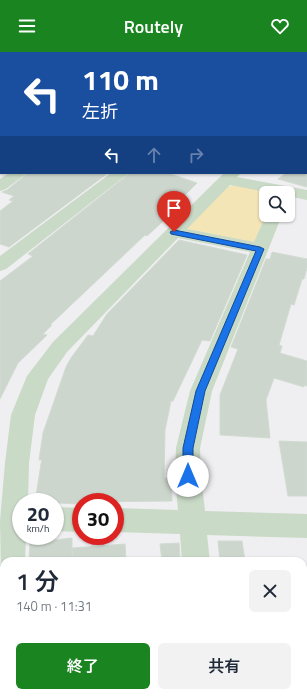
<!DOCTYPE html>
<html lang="ja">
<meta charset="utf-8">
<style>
:root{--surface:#fff;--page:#f2f2f3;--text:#1f2937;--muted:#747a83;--accent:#1a8420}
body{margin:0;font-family:"Titillium Web","Noto Sans JP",sans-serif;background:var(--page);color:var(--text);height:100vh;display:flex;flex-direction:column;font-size:15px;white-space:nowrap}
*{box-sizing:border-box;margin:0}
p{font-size:13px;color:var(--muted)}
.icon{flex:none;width:22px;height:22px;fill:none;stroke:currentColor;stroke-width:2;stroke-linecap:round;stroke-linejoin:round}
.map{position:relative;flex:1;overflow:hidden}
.sheet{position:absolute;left:0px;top:505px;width:307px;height:140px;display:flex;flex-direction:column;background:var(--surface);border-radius:12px 12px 0 0;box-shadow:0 1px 3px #0004}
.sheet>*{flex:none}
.hud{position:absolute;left:0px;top:0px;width:307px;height:122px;box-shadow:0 1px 3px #0004;background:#1a4fa0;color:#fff;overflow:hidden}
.tools{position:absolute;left:259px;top:134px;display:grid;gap:8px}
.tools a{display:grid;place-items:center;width:36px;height:36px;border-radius:6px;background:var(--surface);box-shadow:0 1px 3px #0004;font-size:20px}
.speed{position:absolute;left:12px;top:441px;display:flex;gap:8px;font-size:20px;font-weight:700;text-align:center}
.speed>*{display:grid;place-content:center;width:52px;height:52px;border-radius:50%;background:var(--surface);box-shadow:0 1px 3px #0004;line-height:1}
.speed small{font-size:10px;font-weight:400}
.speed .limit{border:6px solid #d22;background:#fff;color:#111}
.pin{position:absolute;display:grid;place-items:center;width:34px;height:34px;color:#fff;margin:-41px -17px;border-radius:50% 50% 50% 0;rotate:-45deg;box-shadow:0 0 4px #0007}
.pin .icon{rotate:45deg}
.me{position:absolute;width:44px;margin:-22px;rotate:0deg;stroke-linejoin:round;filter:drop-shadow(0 0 3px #0008)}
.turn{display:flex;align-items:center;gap:14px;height:84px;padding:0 16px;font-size:18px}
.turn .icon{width:52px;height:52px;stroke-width:2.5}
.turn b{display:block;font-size:28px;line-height:34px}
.lanes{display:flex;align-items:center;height:38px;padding:0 16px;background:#0003;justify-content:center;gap:20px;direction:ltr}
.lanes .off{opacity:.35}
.round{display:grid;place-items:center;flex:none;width:42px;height:42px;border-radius:6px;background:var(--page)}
.overview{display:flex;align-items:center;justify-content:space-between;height:68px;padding:0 16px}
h1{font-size:24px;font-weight:600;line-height:30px}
.primary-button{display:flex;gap:8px;margin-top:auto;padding:8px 16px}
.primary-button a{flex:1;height:46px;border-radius:6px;background:var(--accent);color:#fff;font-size:16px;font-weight:600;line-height:46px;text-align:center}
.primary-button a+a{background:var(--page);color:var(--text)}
header{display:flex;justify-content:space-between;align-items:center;height:52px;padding:0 16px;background:var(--accent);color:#fff;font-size:18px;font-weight:600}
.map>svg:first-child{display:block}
</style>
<header><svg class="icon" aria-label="menu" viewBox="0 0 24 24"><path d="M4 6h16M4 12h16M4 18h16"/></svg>Routely<svg class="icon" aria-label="heart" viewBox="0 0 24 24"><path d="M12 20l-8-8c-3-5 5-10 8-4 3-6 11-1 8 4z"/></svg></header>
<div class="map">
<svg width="307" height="645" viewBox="0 0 307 645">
<rect width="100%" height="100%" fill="#efeef1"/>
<polygon fill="#f4e5b7" points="236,133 272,141 266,141 266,163 254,191 190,180 187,176 227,135"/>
<g fill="#cdd6cd" stroke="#d1dbd2">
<polygon points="307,105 307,135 278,127 286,121 306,121"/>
<polygon points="28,121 108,121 9,195 0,192 0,159 13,149 9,148 14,144 2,140 7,138"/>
<polygon points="130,121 168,121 197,131 170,158 174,159 147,184 145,183 50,273 52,273 43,282 47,283 18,311 0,347 0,229 33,204 28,202"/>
<polygon points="179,188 247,203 210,289 202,288 173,349 171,349 165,378 164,426 171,426 172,449 81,450 81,452 35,450 41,412 42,408 39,408 43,381 66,315 71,306 88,283 93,284 107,262"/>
<polygon points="272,200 307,207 307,216 304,227 302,227 294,253 291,252 279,293 282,294 280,301 307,309 307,334 304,333 304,335 274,326 266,348 270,386 220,383 220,343 238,297 231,295 266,207 270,207"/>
<polygon points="279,389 307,390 307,444 288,444"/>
<polygon points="72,486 72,509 29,509 30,491"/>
<polygon points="218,489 242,489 245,509 220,509"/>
<polygon points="179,491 180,509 162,509 160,492"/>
<polygon points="125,492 126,509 73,509 72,496"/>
</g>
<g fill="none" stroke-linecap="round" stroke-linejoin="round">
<g fill="#c9dac6" fill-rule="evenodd">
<polygon points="14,0 30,0 13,1"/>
<polygon points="108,0 123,0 124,1 109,1"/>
<polygon points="259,0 271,0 272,1 260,1"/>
<rect x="306" y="39" width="1" height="9"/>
<polygon points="0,66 1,66 0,75"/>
<rect x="306" y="66" width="1" height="8"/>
<polygon points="9,121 27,121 6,137 0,139 0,127"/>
<polygon points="111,121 129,121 6,217 0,219 0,204"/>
<polygon points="224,121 241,121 237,125 307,138 307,148 288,144 288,141 271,141 230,133 187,177 254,190 266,163 282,163 212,339 200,396 201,424 205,459 307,462 307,486 207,483 210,509 182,509 180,482 115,480 115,456 178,458 175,424 176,396 190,339 250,200 178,186 67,300 48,327 35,363 29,411 28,450 21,450 21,484 26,484 25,509 4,509 4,520 1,518 0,469 5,411 11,363 27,324 53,290"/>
<polygon points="55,455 81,456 81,480 55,479"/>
<polygon points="0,613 4,615 4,641 16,641 15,643 0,645"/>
<rect x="195" y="641" width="32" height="4"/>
</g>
</g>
<polygon fill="#1a73e8" stroke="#114b97" points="174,178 260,195 264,197 205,339 193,396 193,424 192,427 188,428 184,427 183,424 183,396 196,339 256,199 171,182 170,180"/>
</svg>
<div class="tools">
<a><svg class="icon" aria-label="search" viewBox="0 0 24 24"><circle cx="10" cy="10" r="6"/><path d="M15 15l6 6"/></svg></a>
</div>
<div class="speed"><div>20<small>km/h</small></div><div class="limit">30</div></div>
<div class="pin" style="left:174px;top:180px;background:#d93025"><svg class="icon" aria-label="arrive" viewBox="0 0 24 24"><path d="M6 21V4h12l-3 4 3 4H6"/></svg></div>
<svg class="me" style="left:188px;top:424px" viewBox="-20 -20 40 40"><circle r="19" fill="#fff"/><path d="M0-13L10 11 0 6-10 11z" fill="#1a73e8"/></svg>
<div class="hud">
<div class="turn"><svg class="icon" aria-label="left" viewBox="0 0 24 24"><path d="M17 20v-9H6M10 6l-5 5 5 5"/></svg><div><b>110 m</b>左折</div></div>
<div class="lanes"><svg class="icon" aria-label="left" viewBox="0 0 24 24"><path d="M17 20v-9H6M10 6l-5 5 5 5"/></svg><svg class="icon off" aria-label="ahead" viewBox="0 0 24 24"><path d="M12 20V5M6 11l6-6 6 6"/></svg><svg class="icon off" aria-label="right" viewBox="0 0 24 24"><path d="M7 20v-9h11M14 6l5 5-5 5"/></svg></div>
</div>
<section class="sheet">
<div class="overview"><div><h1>1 分</h1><p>140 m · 11:31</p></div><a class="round"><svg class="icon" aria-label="close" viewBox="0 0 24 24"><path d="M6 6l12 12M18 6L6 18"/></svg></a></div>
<div class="primary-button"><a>終了</a><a>共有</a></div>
</section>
</div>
